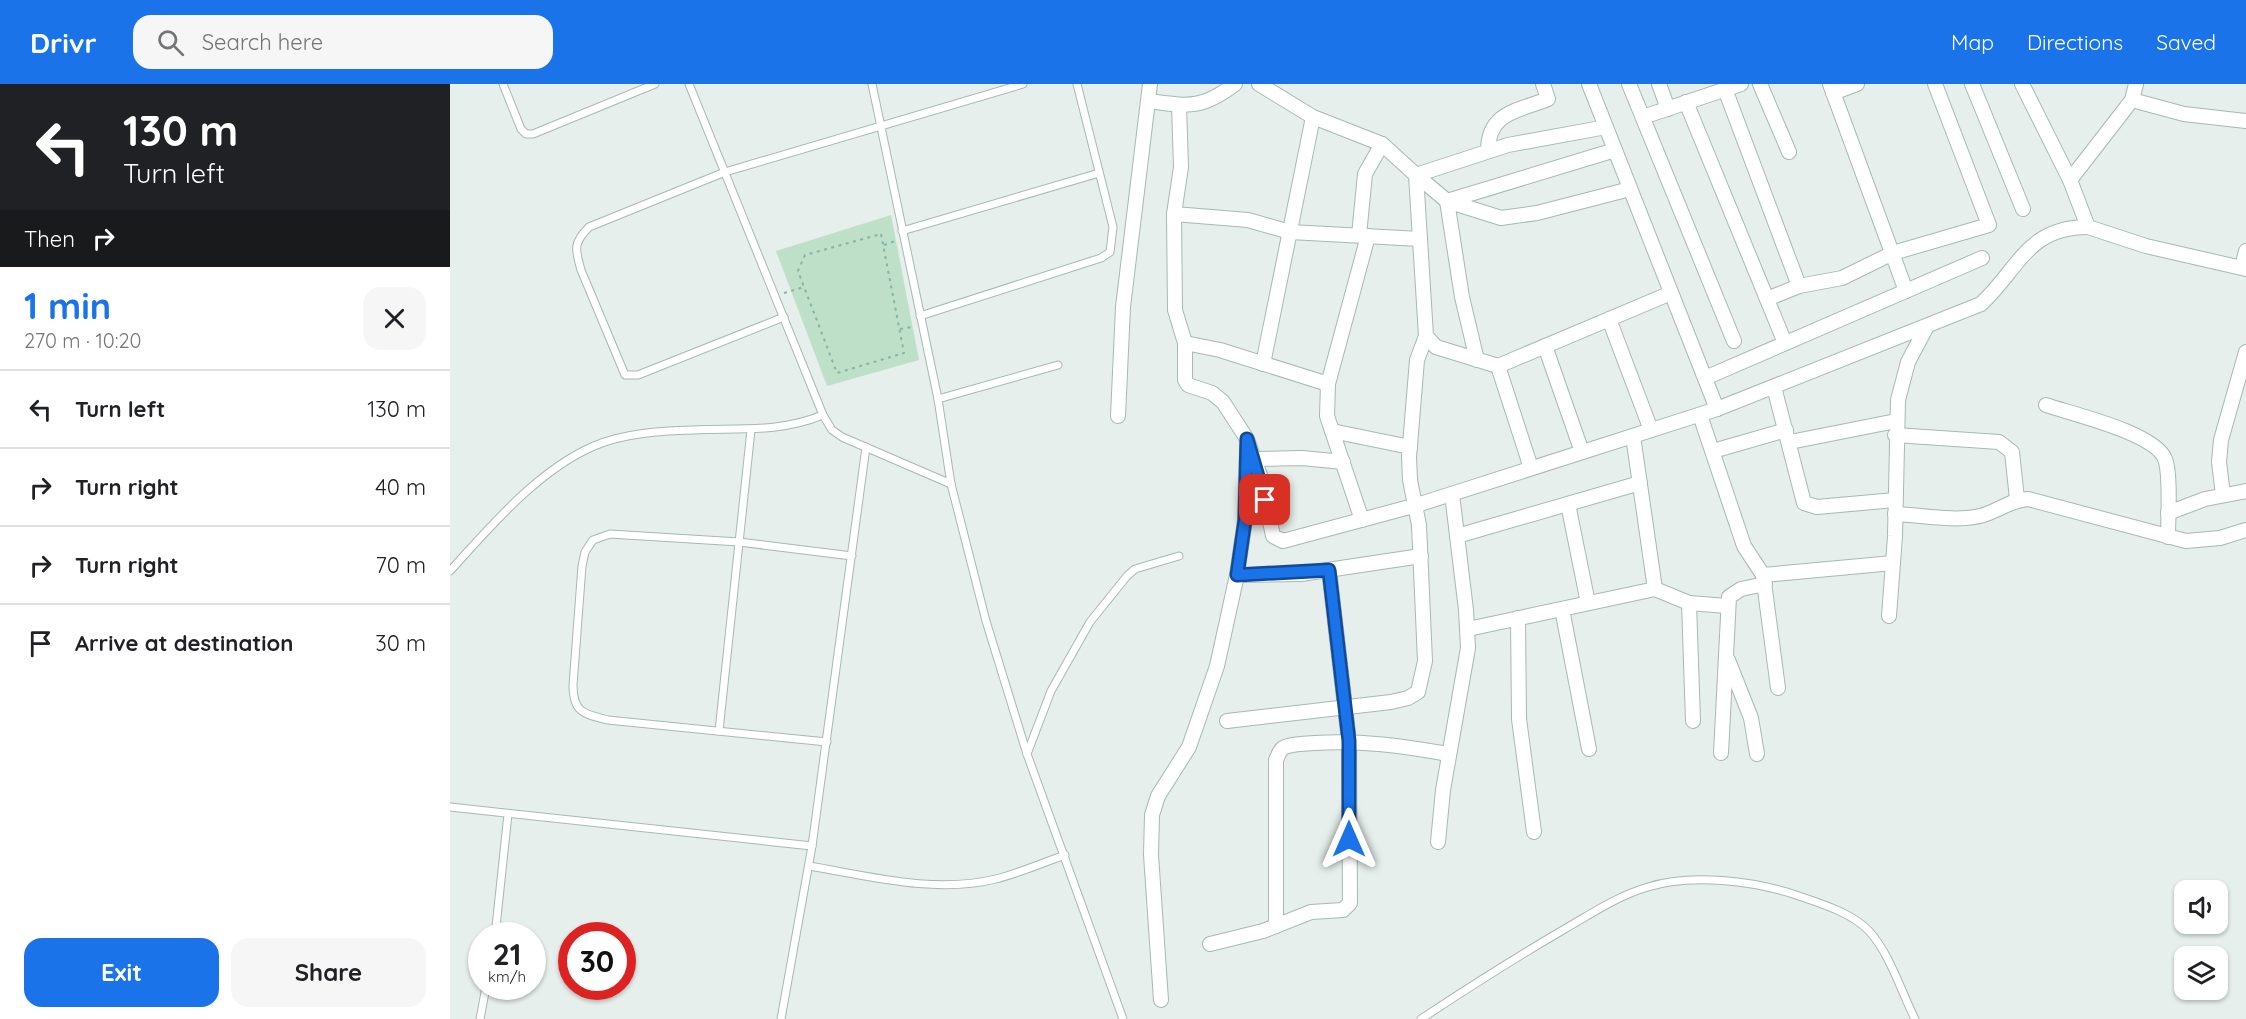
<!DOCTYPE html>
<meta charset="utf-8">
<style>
:root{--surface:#fff;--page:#f6f6f6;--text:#202124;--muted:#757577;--line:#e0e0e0;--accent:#1a73e8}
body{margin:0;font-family:Quicksand,sans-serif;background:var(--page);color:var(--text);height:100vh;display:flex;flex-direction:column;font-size:22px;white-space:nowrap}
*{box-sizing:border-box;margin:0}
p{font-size:20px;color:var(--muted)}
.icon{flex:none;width:33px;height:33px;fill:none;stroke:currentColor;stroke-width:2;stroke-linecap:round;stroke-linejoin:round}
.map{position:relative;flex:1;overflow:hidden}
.sheet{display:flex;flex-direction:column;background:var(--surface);width:450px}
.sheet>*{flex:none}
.banner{background:#202124;color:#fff;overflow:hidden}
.buttons{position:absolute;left:1724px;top:796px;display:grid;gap:12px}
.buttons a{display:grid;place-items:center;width:54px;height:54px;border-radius:12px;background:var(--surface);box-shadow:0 2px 4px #0004;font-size:30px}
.speed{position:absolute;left:18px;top:838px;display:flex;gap:12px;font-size:30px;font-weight:700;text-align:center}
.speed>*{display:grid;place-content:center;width:78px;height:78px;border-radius:50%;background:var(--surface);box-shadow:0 2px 4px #0004;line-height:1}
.speed small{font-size:15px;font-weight:400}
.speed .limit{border:9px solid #d22;background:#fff;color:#111}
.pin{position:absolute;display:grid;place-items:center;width:51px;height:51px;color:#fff;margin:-26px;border-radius:12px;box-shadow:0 3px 9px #0006}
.me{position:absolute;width:66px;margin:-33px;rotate:0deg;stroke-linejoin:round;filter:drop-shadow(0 0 4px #0008)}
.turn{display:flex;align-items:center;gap:21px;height:126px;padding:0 24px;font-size:27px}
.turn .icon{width:78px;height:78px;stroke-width:2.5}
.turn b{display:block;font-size:42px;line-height:51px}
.then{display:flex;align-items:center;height:57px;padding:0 24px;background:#0003;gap:12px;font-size:22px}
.round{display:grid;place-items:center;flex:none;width:63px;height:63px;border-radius:18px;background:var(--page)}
.overview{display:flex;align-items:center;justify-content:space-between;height:102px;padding:0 24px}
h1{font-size:36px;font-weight:800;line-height:45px;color:var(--accent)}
.action{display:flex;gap:12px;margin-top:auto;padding:12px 24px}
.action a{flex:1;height:69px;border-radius:18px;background:var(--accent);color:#fff;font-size:24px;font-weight:800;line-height:69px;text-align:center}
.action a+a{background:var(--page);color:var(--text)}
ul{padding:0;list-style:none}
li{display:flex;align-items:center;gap:18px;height:78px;padding:0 24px;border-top:2px solid var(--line)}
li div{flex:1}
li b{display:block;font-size:22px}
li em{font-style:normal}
header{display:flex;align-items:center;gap:36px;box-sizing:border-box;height:84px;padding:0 30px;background:var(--accent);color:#fff}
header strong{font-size:28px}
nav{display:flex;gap:33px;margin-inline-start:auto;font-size:21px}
.search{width:420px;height:54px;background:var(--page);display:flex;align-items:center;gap:15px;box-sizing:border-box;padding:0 21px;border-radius:18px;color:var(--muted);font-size:22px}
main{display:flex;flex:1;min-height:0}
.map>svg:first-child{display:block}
</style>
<header>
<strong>Drivr</strong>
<div class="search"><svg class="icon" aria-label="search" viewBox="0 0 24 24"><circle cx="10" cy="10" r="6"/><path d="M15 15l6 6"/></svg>Search here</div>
<nav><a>Map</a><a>Directions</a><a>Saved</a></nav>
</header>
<main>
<section class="sheet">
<div class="banner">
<div class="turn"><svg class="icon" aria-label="left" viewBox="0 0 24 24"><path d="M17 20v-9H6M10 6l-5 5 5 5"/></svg><div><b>130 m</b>Turn left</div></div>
<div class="then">Then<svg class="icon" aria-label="right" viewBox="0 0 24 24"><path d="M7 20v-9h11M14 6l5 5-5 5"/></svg></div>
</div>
<div class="overview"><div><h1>1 min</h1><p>270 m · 10:20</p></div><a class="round"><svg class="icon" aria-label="close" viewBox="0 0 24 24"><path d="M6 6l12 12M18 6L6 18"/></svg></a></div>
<ul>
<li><svg class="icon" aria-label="left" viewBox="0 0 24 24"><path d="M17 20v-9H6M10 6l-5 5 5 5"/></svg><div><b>Turn left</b></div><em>130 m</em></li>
<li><svg class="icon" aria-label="right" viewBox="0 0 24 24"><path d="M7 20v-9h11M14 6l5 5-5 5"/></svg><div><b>Turn right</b></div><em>40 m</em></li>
<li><svg class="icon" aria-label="right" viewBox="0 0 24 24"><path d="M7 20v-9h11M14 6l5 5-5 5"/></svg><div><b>Turn right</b></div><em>70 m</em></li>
<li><svg class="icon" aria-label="arrive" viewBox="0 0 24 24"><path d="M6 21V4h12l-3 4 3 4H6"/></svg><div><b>Arrive at destination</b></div><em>30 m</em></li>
</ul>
<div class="action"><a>Exit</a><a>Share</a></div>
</section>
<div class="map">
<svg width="1796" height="935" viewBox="0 0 1796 935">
<rect width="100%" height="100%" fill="#e6efeb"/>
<polygon fill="#bfe0c8" points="441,131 469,276 377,302 326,167"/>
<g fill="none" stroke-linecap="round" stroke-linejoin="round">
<g stroke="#a8b8b2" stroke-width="9">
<g id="lane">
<polyline points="53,0 71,45 76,50 83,50 205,0"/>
<polyline points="239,0 373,331 382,346 392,353 501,400"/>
<polyline points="422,0 488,315 501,400 536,537 577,670 673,935"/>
<polyline points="452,147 649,89"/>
<polyline points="470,232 651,174 660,168 663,143 627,0"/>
<path d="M334,233L188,291H175L131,186C125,165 123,159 139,143L275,88L573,0"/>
<polyline points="488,315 608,281"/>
<path d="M0,487C40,443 88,386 144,362C174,349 211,347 243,346C290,344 328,349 373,331"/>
<polyline points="269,647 301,346"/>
<path d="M377,658L158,636C134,630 123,629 123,601L132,482L135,468L143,456L160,450L289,458L402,472"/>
<polyline points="577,670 601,607 640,538 677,492 685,485 729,472"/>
<polyline points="0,723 362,762"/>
<path d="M359,782C419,792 484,810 546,795C569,789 592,779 615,771"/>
<polyline points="45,852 58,730"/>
<polyline points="30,935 36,903"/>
<polyline points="331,935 362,762 416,363"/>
<path d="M971,935C1018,904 1065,874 1113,846C1141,830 1167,812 1198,803C1241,789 1304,797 1346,811C1369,819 1401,828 1419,847C1440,870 1451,907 1465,935"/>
</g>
</g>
<g stroke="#a8b8b2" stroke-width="16">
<g id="street">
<polyline points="809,0 863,33 932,60 966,91 976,252 986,263 1048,282 1221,209"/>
<polyline points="1139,0 1267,325"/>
<polyline points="1179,0 1284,257"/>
<polyline points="1209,0 1218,25"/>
<polyline points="1310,0 1339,68"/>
<polyline points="1380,0 1456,207"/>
<polyline points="1522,0 1573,125"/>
<polyline points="1572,0 1620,96"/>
<polyline points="1686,0 1682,16 1620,96 1638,143 1696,162 1796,185"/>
<polyline points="1275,5 1349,202"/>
<polyline points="1383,9 1407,0"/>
<polyline points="1682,16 1734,30 1796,37"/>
<path d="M698,17C738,22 751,26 785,0"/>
<polyline points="1236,18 1335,259"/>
<path d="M729,21L731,83L724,130L725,226L735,259V296L738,301L762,309L773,318L797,355L811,394L823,452L833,457L967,421L1267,325L1531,220C1569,185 1577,143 1638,143"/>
<polyline points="1193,33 1291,0"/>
<path d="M1038,67C1038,28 1068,27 1098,15L1093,0"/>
<polyline points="966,91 997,117 1051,134 1087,129 1180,105"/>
<polyline points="966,91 1058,61 1156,43"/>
<polyline points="724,130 798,136 840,148 970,155"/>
<polyline points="909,151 915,90 932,60"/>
<polyline points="1792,184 1796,167"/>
<polyline points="1317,215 1349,202 1392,194 1443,169 1539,141 1485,0"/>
<polyline points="1159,235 1201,346"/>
<polyline points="735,259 770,266 878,300"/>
<polyline points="1095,262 1132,368"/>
<polyline points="1027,276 1012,213 997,117 1165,66"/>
<polyline points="813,280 863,33"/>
<polyline points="1048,282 1081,384"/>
<polyline points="1255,294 1532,174"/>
<polyline points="1324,303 1354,419 1367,423 1445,416"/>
<path d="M1596,321C1622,330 1705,349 1715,375C1721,390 1718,435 1718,453"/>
<polyline points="1250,331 1294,462 1313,491 1328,604"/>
<polyline points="668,332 673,223 700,0"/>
<polyline points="882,347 960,363"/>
<polyline points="1445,351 1549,358 1562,368 1567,415"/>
<polyline points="1183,352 1205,505"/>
<polyline points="1340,358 1446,337"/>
<polyline points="1263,367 1336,346"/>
<polyline points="805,375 852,374 893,378"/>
<polyline points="1773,411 1769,378 1771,356 1796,268"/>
<polyline points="1118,420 1138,519"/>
<polyline points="1718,429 1755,415 1796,407"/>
<path d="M1445,430C1472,431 1503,438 1530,432C1547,428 1560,416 1578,415L1736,457L1770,454L1796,446"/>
<polyline points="912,436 877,332 878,300 918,152"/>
<polyline points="1007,452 1190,399"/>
<polyline points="787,491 851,490 971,472"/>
<polyline points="1313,491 1443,479"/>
<polyline points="1239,519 1243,637"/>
<polyline points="1112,525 1139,665"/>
<polyline points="1439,532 1445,452 1448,316 1458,278 1476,244"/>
<polyline points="1068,534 1069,635 1084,748"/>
<polyline points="1018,545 1205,505 1239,519 1277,522"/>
<polyline points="1278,576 1301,634 1307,670"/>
<polyline points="777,637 941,618 958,614 968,608 975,577 969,441 960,396 959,373 967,276 976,252"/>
<polyline points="1271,669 1279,513 1291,505 1315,500"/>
<polyline points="988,758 993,706 1018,564 1016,526 1002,410"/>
<path d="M826,842V676C828,672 829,667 833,664C842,659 855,660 865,659C911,656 953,662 998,670"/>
<polyline points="760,860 813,847 861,828 893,826 900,819 899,657 879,486"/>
<polyline points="711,916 701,771 702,731 708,712 739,663 767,582 787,491 795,436 797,363"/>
</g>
</g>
<g stroke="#86b3a5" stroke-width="2" stroke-dasharray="3 4.5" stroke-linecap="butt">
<polygon points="431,150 454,269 387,289 348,187 355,171"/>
<polyline points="434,161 445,157"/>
<polyline points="334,209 354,203"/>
<polyline points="450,245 462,243"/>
</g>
<use href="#lane" stroke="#fff" stroke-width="7"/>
<use href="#street" stroke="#fff" stroke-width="14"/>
</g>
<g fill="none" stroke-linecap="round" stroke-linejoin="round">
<g stroke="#114b97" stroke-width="15">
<polyline id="route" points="815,416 797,355 795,436 787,491 879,486 899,657 899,755"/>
</g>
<use href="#route" stroke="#1a73e8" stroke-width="10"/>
</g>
</svg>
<div class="buttons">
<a><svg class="icon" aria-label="sound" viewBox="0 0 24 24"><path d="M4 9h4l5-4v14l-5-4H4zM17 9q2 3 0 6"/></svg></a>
<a><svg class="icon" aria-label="layers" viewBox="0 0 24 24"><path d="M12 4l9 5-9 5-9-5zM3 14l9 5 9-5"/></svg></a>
</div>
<div class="speed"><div>21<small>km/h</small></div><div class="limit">30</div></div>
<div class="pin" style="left:815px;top:416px;background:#d93025"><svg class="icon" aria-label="arrive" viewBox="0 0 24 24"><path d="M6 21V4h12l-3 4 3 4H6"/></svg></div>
<svg class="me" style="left:899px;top:755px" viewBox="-20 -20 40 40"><path d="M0-17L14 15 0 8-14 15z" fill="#1a73e8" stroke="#fff" stroke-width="4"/></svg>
</div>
</main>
